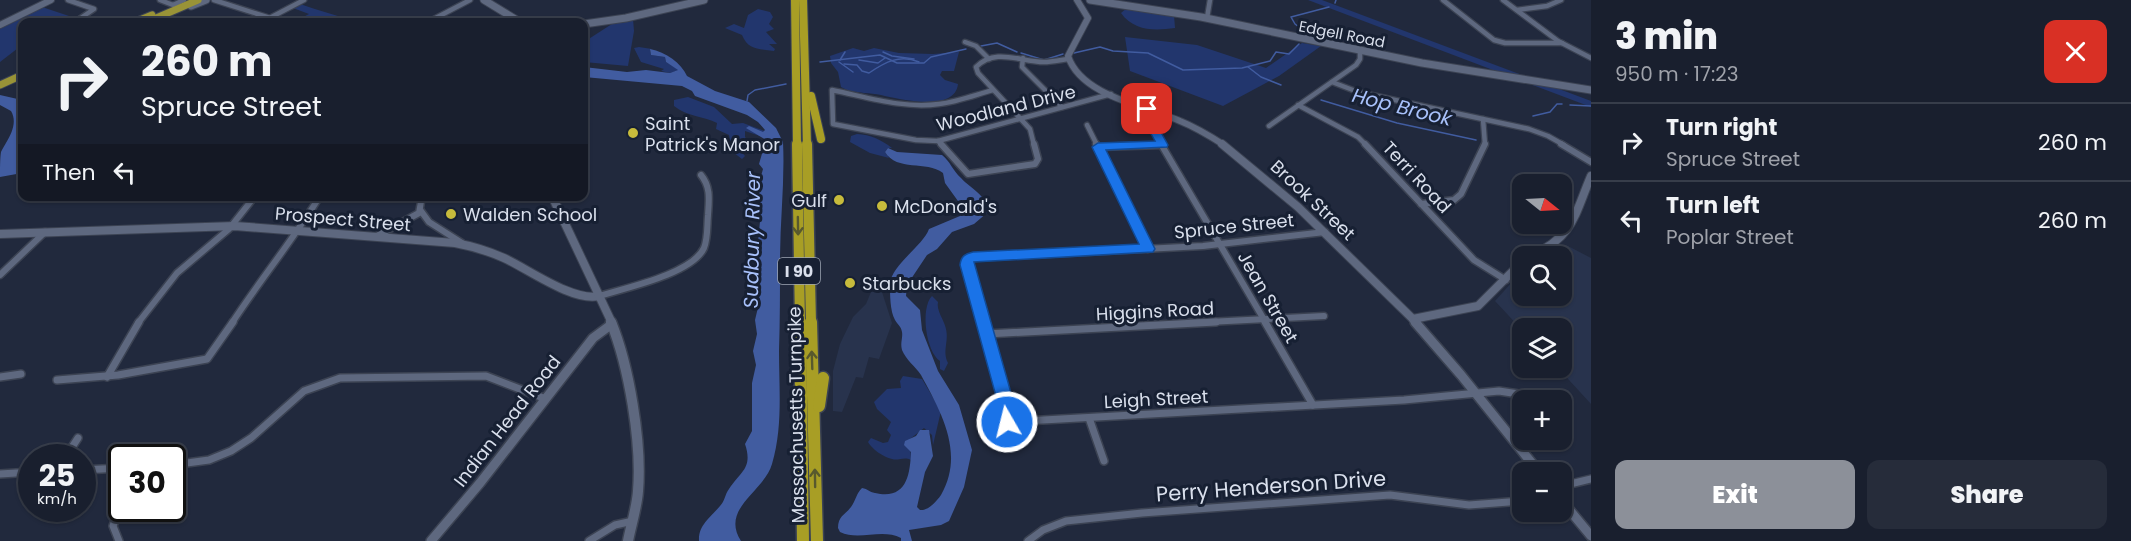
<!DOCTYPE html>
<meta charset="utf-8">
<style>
:root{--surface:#191f2e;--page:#262c3a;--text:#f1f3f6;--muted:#9fa2aa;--line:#373d4a;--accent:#8c9099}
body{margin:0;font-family:Poppins,sans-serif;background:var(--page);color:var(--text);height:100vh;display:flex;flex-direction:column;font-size:22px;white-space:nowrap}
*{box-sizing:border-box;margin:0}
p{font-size:20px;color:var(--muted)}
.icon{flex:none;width:33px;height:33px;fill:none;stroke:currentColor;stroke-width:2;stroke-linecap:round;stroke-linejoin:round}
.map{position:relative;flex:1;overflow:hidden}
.side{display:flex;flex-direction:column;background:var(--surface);width:540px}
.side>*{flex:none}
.banner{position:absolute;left:18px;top:18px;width:570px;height:183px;border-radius:12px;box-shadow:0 2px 4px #0004,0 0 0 2px var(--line);background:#191f2e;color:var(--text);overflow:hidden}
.needle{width:39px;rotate:108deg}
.tools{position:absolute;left:1512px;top:174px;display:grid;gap:12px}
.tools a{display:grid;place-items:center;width:60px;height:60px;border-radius:12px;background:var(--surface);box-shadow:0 2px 4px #0004,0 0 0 2px var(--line);font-size:30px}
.speed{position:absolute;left:18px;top:444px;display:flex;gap:12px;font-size:30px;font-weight:700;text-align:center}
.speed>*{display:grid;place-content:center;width:78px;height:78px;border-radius:50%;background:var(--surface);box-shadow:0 2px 4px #0004,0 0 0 2px var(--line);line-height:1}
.speed small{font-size:15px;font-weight:400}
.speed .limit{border:3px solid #111;border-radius:9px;background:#fff;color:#111}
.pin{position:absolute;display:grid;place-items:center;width:51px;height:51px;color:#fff;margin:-26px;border-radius:12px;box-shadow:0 3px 9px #0006}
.me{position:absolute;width:66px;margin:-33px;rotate:352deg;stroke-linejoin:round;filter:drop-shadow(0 0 4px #0008)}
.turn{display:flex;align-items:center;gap:21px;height:126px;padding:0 24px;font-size:27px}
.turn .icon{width:78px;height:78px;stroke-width:2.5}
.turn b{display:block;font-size:42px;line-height:51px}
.then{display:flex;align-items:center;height:57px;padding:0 24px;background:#0003;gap:12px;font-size:22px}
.round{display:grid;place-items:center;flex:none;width:63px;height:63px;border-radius:12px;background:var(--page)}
.headline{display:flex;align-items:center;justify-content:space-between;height:102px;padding:0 24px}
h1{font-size:36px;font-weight:800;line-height:45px}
.cta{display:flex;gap:12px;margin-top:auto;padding:12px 24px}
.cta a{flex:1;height:69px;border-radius:12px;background:var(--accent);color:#fff;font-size:24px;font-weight:800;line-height:69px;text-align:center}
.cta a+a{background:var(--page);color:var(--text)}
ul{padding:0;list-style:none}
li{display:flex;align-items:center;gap:18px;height:78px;padding:0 24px;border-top:2px solid var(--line)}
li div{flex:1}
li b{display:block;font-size:22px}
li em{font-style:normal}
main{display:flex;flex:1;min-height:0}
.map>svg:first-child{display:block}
</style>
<main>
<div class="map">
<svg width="1591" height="541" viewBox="0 0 1591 541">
<rect width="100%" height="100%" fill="#21293d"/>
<g fill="#28334d">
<polygon points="1566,245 1591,258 1591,404 1558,368 1562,368 1562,328 1522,330 1495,301 1522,271 1522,296 1562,296 1562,256 1544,256"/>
<polygon points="871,292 882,292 892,323 879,359 869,357 863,378 856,377 842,412 833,411 833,371 840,344 853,317 866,304"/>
</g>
<g fill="#22366d">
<polygon points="1308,0 1322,0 1591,101 1591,107"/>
<path d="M300,4C319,11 337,15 356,22H294L309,14L293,8Z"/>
<polygon points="42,7 72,17 63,22 22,22 22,45 0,62 0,26"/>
<path d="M1127,8L1174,15L1175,28C1154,31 1134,31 1121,13Z"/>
<path d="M758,9L770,12L773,17L769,24L774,29L766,32L777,44H769L775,49L774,51C759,49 748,50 742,35L725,28L734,24L744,28L748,15Z"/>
<polygon points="633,19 634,31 628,66 584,62 584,42 615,22"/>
<polygon points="1125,37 1197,45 1266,68 1302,43 1321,46 1279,76 1223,106 1130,71"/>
<polygon points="639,47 652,49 650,49 651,55 665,57 666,62 679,70 670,73 661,71 664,69 641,62 634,48"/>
<path d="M853,48L864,51L874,48L899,53L933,54L959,52L954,71H942L940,75L945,80L958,84C955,113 898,99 881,95C870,93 858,93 847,90L841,87L838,72L831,63L830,56Z"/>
<path d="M688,97L714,107L732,124L743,123L765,131L766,140L763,137L745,131V137L752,145L740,146L739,149L745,156L742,159L725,146L730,140L729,135L716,129L717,123C704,116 687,117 674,106V100Z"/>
<path d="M857,134C871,135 880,139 892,148H888L885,152L889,158L870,153L850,142L851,136Z"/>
<path d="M932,296L938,302C936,310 944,320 946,329C949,342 942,351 948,363L944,371L940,369V361C926,352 920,308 932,296Z"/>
<path d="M903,376L922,379L941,411L933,445L932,435L924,428L910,439L911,460C904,456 899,461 892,459C883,457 872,449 868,442L871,438L883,443L888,442L891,435L887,430L891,422L877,409L874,402L887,389L901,388L900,381Z"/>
</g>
<g fill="#415ca0">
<path d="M650,49C666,52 681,63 687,76L715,91L749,102L776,128L783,142C785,181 780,221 780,260C780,290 780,321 779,351C779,389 783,427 772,464C764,492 720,508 741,541H699C698,525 711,517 720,506C725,501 725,494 729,489C741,471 753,468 745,444L752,431V383L756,365L753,351L757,334L755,320L760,299L754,287L761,210L758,187L763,169L759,164L766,140L746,128L749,126L763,132L765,130L758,122L747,115L695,96L692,91L682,86L584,77V67L627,72L646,70L670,73L678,70L666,62L665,57L651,55Z"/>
<path d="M0,95L22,100L21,149L22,173L0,177C0,169 0,158 1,152C8,139 19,125 11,111L0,105Z"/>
<path d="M888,148L897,152L942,155C950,161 953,171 961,178C972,190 986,194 988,212L974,224L952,232L937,249L927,255L907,285L906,296L920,310L922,330L938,371L959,405L972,450L964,487L949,521L941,525L909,530L912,541H901V538C882,528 859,541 840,532L838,528C838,516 845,515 851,507C856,500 856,494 862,488C868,489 869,492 875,493C906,500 910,476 911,452L904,445L905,441L916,436L920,430H929L933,456L925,472L917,507L920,510C928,511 936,502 941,495C965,453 941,412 921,375C915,366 906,360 902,350C900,343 903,338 902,332C901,326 898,325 895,320C890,311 890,295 890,284C891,265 923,246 929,229L960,216L963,208L945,183L943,173C926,160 897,172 885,152Z"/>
</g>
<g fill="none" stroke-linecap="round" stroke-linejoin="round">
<g stroke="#415ca0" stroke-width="1.5">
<polyline points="1335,3 1336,0"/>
<polyline points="1304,34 1304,31 1295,24 1291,17 1329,7"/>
<polyline points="981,46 997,43 1017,52"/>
<polyline points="883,52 892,56 914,59"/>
<polyline points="1021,53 1044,60 1063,54"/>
<polyline points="1074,53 1100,47 1113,51 1148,53 1183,70 1242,68 1270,61 1276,52 1289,54 1299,44"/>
<polyline points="840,60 845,52"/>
<polyline points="859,60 878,63 885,58"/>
<polyline points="820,62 880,55 897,63 924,63 931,57 966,49"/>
<polyline points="839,62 853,72"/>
<path d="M844,64L857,65L862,71L869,73C885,62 900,54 919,62"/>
<polyline points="1248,67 1261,77 1281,85"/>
<polyline points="1321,100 1397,123 1476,140"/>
<polyline points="747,101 748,95 755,90 786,84"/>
<polyline points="1570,105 1591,106"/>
<polyline points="1533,116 1550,112 1557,104 1562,104"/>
</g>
<g stroke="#3c4353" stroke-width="7">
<g id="minor-far2">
<polyline points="68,0 94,9 75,22"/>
<polyline points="160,0 173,5 184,0"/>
<polyline points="214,0 270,18"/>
<polyline points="1443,0 1494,40 1505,43 1562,43"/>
<polyline points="1503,0 1558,41 1591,58"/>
<polyline points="1517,10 1547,6 1561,0"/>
<polyline points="1207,18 1210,0"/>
<polyline points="262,22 304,0"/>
<polyline points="428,22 470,0"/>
<polyline points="965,42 976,46 989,59"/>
<polyline points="1023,58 1022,67 1062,107"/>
<polyline points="1332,82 1358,92 1529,129 1548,136 1564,145"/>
<path d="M993,90C975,95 957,102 939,104C903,109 867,97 832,90L833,124L916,140L938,141L1111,94"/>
<polyline points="1298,105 1358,137 1366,145"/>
<polyline points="1147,109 1147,116 1162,145"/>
<polyline points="1483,119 1485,145"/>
<polyline points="1087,125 1097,145"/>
<polyline points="1269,126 1356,65 1360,59 1360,51"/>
<polyline points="938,141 942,145"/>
<path d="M1034,145L1030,129L978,73L976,67C996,47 1020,62 1044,62C1052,62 1060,60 1068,59"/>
<polyline points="1148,145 1162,145"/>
</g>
</g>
<g stroke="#3c4353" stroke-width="9">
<g id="minor-far1">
<polyline points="941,144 968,174 1035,164 1038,159 1034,144"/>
<polyline points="1096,144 1148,249"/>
<polyline points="1161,144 1266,323"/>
<polyline points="1365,144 1474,260 1506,280"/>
<polyline points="1561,144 1591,162"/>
<polyline points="1098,147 1162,145"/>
<polyline points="1421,204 1454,200 1461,194 1485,144"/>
<polyline points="421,211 429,222 462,243"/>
<polyline points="377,236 419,213 422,196"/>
<polyline points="0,275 45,232"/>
<path d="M599,296C625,288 692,274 704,248C708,238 707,226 708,215C709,200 711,187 701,175"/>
<polyline points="138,323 177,273 229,229 255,196"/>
<path d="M232,323C260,280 293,240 320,196"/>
<polyline points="983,323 967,265 968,258 1203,246 1325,232"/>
<polyline points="1188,323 1324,316"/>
</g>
</g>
<g stroke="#3c4353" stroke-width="10">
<g id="minor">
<polyline points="983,322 1007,407 1007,422 1404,400 1499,391 1525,395"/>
<polyline points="1265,322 1313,405"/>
<polyline points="986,334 1216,322"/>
<polyline points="0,377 21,374"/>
<polyline points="107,377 139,322"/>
<polyline points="57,380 118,375 207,359 233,322"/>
<polyline points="1089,418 1104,461"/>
<polyline points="65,458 78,438"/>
<polyline points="172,465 209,460 231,451 251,438 304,391 340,378 486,376 546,399"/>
<polyline points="82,470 122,468"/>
<polyline points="0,474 32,472"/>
<polyline points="1562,486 1591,479"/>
<polyline points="119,541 113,526 122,501"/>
<polyline points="589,541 615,525 633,521"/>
<polyline points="1028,541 1043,530 1066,521 1142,513 1390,495 1469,505 1522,501"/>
</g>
</g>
<g stroke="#3c4353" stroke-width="8">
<g id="tertiary-far2">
<path d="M1077,0L1088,18L1068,56C1081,96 1145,106 1180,121C1195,127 1210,136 1224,145"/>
<polyline points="0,25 51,0"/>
</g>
</g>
<g stroke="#3c4353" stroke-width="10">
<g id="tertiary-far1">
<polyline points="1222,144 1298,207 1417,323"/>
<path d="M0,234L235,226L455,243C472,246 488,251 504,258C528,269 573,302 599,296"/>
<path d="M1531,256C1574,236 1574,216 1591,176"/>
<polyline points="1413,319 1478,306 1522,262"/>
</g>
</g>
<g stroke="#3c4353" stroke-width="12">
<g id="tertiary">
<polyline points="1415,322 1461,375 1539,472"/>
<polyline points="1562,501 1591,536"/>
<polyline points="431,541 480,483 593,338 612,324"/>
</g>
</g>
<g stroke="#3c4353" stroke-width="9">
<g id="secondary-far2">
<polyline points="484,0 520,22"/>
<polyline points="1090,0 1201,17 1422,63 1591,90"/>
<polyline points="191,6 206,0"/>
<polyline points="584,24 626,18 704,0"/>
</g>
</g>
<g stroke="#3c4353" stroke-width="10">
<polyline id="secondary-far1" points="552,196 612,323"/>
</g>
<g stroke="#3c4353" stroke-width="13">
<path id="secondary" d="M611,322C629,366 642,443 638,491C637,507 631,525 628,541"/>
</g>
<g stroke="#3c4353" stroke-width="9">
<g id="trunk">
<polyline points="135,22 152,15"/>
<polyline points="147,22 198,0"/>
<polyline points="0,85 22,75"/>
</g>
</g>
<g stroke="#3c4353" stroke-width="10">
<g id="motorway-far2">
<polyline points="795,0 797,145"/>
<polyline points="803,0 807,145"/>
<polyline points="811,96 821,139"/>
</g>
</g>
<g stroke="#3c4353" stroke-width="13">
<g id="motorway-far1">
<polyline points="797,144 800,323"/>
<polyline points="807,144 811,323"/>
</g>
</g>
<g stroke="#3c4353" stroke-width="15">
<g id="motorway">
<polyline points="800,322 803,541"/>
<polyline points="811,322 817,541"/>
<polyline points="819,406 823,378"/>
</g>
</g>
<use href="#minor-far2" stroke="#5e687f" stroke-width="4.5"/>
<use href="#minor-far1" stroke="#5e687f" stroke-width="6"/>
<use href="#minor" stroke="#5e687f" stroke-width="7"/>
<use href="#tertiary-far2" stroke="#5e687f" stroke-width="6"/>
<use href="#tertiary-far1" stroke="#5e687f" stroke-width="8"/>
<use href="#tertiary" stroke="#5e687f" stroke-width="9"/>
<use href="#secondary-far2" stroke="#5e687f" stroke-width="7"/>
<use href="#secondary-far1" stroke="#5e687f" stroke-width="8"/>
<use href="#secondary" stroke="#5e687f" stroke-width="10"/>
<use href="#trunk" stroke="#999337" stroke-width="7"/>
<use href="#motorway-far2" stroke="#a89e25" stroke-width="8"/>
<use href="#motorway-far1" stroke="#a89e25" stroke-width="10"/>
<use href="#motorway" stroke="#a89e25" stroke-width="12"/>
</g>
<defs><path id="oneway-shaft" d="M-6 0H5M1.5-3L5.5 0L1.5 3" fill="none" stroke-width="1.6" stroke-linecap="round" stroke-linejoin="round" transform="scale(1.5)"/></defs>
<g stroke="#58592d">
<use href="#oneway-shaft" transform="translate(798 226) rotate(89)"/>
<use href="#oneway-shaft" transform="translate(812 360) rotate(-92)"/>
<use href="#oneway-shaft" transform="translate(815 478) rotate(-91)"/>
</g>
<path fill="#1a73e8" stroke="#114b97" stroke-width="1.5" d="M1147,106L1153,109L1152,116L1168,145L1167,147L1106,150L1155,249L1153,252L974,262L1015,407L1013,427L1007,429L1001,427L999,422V407L960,265C961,256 965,254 973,252L1139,244L1092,147L1098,143L1155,141L1141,116L1142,109Z"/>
<g fill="#c7bb3c" stroke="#172033" stroke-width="2">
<circle cx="633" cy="133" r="6"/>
<circle cx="839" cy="200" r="6"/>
<circle cx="882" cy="206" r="6"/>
<circle cx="451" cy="214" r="6"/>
<circle cx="850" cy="283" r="6"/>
</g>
<g text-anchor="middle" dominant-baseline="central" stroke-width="6" stroke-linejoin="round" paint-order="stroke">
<g font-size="15" fill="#d9dfec" stroke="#172033">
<text transform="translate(1342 34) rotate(11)">Edgell Road</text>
</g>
<rect fill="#172033" stroke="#9fa6b4" stroke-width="1.5" x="778" y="258" width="42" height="26" rx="4.5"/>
<g font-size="16" font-weight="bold" fill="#d9dfec">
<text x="799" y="271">I 90</text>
</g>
<g font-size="18" fill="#d9dfec" stroke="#172033">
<text transform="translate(1006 108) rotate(-14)">Woodland Drive</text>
<text transform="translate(1417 177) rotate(47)">Terri Road</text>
<text transform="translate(1313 200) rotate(43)">Brook Street</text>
<text transform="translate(343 219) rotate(5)">Prospect Street</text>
<text transform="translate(1234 226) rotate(-6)">Spruce Street</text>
<text transform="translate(1268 297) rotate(60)">Jean Street</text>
<text transform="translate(1155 311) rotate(-3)">Higgins Road</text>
<text transform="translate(1156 399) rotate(-3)">Leigh Street</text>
<text transform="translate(796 415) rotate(-91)">Massachusetts Turnpike</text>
<text transform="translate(507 421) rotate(-52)">Indian Head Road</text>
</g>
<g font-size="18" fill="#d9dfec" stroke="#172033" text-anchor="start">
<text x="645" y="123">Saint<tspan x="645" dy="21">Patrick's Manor</tspan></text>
<text x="827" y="200" text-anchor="end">Gulf</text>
<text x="894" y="206">McDonald's</text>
<text x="463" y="214">Walden School</text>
<text x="862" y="283">Starbucks</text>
</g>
<g font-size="20" font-style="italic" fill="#a8c1fb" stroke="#172033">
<text transform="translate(1402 107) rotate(14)">Hop Brook</text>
<text transform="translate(752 240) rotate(-89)">Sudbury River</text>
</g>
<g font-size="21" fill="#d9dfec" stroke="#172033">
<text transform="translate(1271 486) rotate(-4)">Perry Henderson Drive</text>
</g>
</g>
</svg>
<div class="tools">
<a><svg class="needle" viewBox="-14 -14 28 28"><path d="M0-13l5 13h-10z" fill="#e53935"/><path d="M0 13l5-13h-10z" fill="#9fa2aa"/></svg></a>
<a><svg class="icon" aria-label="search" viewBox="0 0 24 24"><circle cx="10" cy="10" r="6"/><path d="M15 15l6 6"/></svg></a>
<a><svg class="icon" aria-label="layers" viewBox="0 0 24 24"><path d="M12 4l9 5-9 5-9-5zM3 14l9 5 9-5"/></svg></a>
<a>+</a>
<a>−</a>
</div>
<div class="speed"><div>25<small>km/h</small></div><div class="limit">30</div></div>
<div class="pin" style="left:1147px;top:109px;background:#d93025"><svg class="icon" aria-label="arrive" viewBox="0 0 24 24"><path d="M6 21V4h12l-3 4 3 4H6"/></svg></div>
<svg class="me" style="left:1007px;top:422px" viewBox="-20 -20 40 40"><circle r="17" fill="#1a73e8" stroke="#fff" stroke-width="3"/><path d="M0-11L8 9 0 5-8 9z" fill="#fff"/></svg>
<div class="banner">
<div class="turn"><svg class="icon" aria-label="right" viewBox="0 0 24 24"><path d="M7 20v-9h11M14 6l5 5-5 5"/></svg><div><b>260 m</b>Spruce Street</div></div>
<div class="then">Then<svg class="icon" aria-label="left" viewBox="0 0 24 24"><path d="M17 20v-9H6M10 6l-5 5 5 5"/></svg></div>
</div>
</div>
<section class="side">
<div class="headline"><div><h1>3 min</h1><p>950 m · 17:23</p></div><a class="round" style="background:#d93025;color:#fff"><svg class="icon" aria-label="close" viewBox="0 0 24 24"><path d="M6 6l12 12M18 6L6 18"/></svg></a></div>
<ul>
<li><svg class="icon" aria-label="right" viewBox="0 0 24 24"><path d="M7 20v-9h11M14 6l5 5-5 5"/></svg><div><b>Turn right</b><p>Spruce Street</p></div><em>260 m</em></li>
<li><svg class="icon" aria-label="left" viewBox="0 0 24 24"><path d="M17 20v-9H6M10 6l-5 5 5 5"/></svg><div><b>Turn left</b><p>Poplar Street</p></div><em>260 m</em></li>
</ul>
<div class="cta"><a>Exit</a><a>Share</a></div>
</section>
</main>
